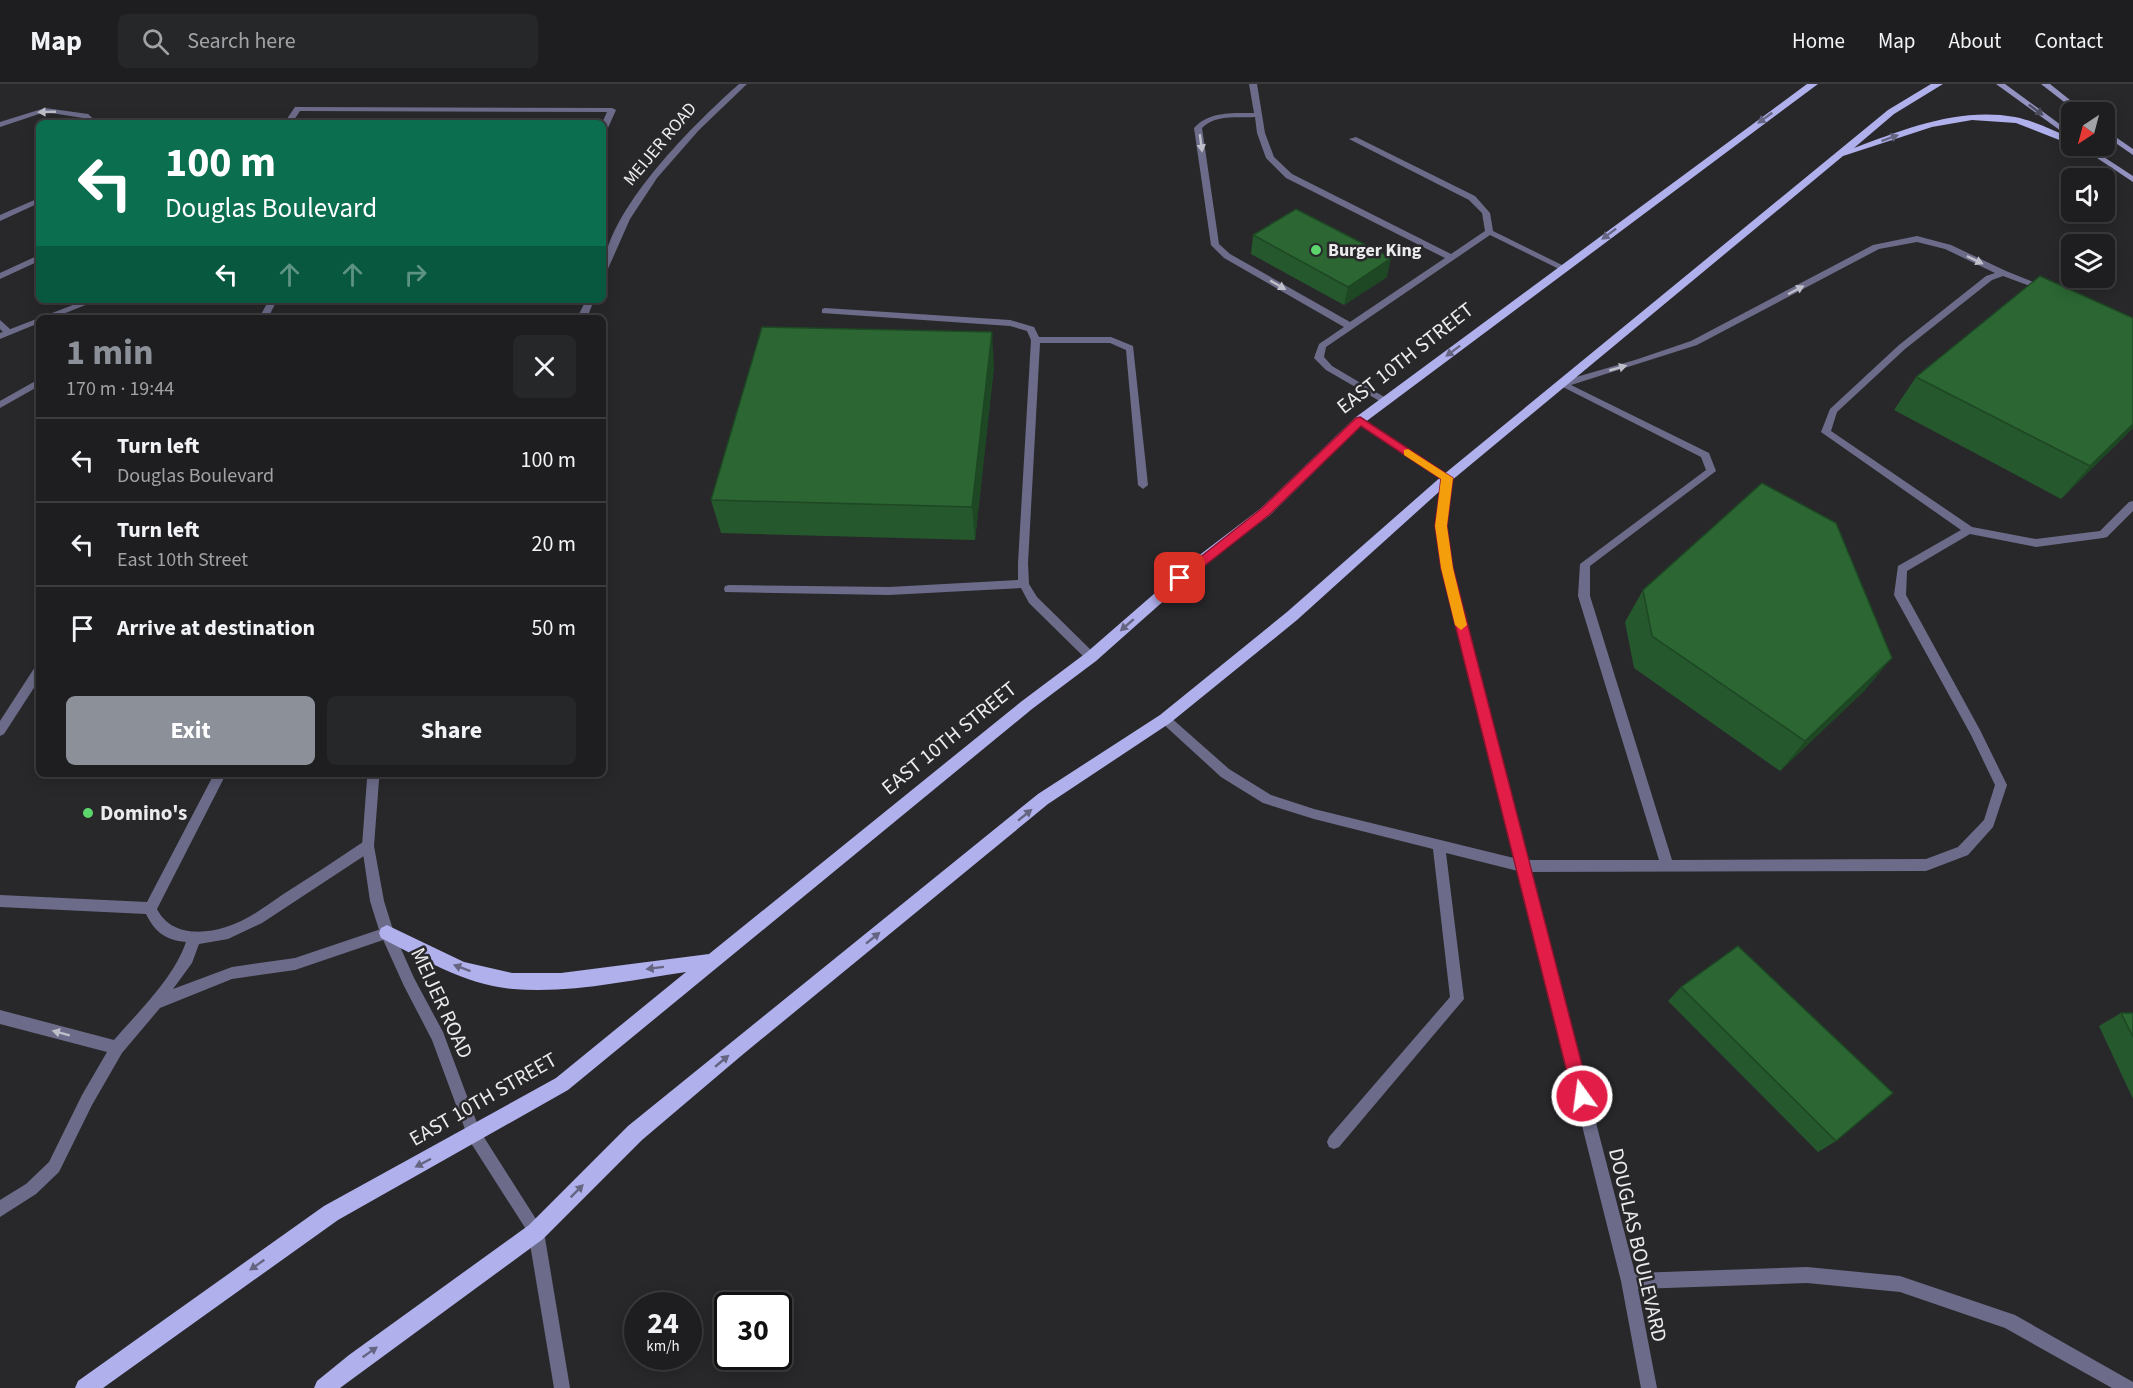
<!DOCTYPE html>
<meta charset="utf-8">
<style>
:root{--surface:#1e1e20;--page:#262729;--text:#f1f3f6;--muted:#a1a2a5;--line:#3c3c3e;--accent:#8c9099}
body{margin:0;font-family:"Source Sans 3",sans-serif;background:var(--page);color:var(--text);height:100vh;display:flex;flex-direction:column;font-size:22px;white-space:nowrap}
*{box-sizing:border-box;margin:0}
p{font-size:20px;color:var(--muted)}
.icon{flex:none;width:33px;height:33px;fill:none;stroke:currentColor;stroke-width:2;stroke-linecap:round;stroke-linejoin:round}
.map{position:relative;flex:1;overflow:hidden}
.side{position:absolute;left:36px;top:231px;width:570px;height:462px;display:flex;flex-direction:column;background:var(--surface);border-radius:9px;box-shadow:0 3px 15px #0003,0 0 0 2px var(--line)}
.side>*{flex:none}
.top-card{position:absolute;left:36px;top:36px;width:570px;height:183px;border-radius:9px;box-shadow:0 3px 15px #0003,0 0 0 2px var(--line);background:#0b6e4f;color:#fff;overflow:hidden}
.needle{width:39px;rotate:216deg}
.tools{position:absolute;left:2061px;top:18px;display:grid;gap:12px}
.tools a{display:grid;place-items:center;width:54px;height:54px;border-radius:9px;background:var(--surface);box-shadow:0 3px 15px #0003,0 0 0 2px var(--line);font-size:30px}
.speed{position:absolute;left:624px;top:1208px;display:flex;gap:12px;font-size:30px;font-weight:700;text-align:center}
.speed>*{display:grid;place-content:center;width:78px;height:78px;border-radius:50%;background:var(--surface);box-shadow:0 3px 15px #0003,0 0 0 2px var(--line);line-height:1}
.speed small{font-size:15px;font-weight:400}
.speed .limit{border:3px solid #111;border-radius:9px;background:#fff;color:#111}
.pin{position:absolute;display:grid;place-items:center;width:51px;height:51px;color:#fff;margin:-26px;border-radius:12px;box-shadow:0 3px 9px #0006}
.me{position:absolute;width:66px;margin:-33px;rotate:346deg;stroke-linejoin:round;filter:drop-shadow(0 0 4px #0008)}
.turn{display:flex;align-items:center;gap:21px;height:126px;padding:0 30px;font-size:27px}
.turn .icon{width:78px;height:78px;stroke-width:2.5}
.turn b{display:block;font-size:42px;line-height:51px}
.lanes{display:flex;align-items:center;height:57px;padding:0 30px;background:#0003;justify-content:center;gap:30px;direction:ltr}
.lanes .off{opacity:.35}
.round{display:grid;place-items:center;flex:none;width:63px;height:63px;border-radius:9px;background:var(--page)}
.summary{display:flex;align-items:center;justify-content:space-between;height:102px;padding:0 30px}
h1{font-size:36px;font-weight:700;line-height:45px;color:var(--accent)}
.primary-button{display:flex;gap:12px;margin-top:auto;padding:12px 30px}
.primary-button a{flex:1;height:69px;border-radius:9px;background:var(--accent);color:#fff;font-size:24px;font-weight:700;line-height:69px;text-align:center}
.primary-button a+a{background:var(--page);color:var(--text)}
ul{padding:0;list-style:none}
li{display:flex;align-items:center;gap:18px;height:84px;padding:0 30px;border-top:2px solid var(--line)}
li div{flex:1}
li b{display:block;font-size:22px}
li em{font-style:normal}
header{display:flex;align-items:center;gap:36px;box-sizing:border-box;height:84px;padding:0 30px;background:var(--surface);border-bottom:2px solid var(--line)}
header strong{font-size:28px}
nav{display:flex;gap:33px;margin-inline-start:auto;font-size:21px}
.search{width:420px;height:54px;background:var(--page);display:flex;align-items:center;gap:15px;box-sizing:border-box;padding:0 21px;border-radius:9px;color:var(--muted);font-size:22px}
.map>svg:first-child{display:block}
</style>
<header>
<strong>Map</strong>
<div class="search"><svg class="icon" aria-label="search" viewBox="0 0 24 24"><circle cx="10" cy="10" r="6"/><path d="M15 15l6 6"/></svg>Search here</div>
<nav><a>Home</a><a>Map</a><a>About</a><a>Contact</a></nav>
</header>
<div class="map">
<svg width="2133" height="1304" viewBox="0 0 2133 1304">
<rect width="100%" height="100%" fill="#28282b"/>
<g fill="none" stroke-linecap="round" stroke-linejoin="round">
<g fill="#6c6c8a" fill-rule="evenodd">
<path d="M1249,0H1257L1265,49L1274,73L1292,90L1451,170L1485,147L1482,129L1469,116L1349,55L1356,53L1475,112L1490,129L1493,147L1568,184L1561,186L1490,151L1326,263L1324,273L1332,282L1391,317L1386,320L1383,319L1326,286L1314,274L1319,260L1344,243L1224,174L1211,161L1194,44C1209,27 1233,29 1254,29ZM1255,33L1257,49L1266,74L1286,94L1445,174L1350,238L1230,170L1219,160L1202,44C1215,30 1237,34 1255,33Z"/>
<polygon points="295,23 612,24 616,26 607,46 603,48 602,39 607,28 300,27 292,39 284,39"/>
<polygon points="45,24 88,30 98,39 89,39 83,34 45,28 0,43 0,38"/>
<polygon points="39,114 39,119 0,137 0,131"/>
<path d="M1917,152L1951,161L2006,187L2048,204L2044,207L2041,206L2003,192L1992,196L1905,265L1837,328L1831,347L1972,443L2036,455L2100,447L2129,418L2133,417V427L2107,453L2103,454L2036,463L1970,450L1907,487L1906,511L1980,646L2007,701L1993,743L1968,771L1926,787L1522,788L1446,769L1464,915L1339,1063L1334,1065L1329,1063L1327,1058L1329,1053L1450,913L1433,765L1314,735L1263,719L1221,693L1161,638L1159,635L1161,632H1169L1229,685L1271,711L1314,725L1522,776H1659L1578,512L1580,480L1706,386L1701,373L1557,300L1559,298L1635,276L1691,257L1873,161ZM1917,158L1945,165L1995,189L1986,192L1899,261L1830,325L1821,348L1961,446L1898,482L1894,511L1971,651L1995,701L1984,736L1958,763L1926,775L1672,776L1590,512V482L1716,387L1709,369L1571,301L1697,261L1879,165Z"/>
<polygon points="39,171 39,177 0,195 0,189"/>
<polygon points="269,216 277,216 269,232 271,234 259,234"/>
<polygon points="825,224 1010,236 1034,243 1039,253 1111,253 1133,262 1148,401 1143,405 1138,401 1126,266 1110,259 1040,259 1028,479 1029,500 1037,513 1095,570 1097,573 1095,576 1087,576 1029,519 1021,504 889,511 725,508 724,505 725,502 729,501 889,503 1018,496 1018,479 1031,256 1027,247 1010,242 822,229 822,225"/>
<polygon points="0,236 11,246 11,250 5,250 0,245"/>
<polygon points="39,295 39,302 0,324 0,317"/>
<polygon points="39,582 39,596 4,650 0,652 0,637 35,583"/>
<path d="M214,690H226L157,825C170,851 201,851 226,843C246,837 265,823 282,811C309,794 336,776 363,758L368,756L373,758L374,762L373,766L262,839L228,855L199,860L192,879L173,905L232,883L295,874L387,843L392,845L394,849L392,853L295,886L232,895L160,924L122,969L92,1021L59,1088L36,1110L0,1133V1116L26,1100L49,1078L82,1011L107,968L0,940V926L114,956C138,928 174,894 186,858C165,856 155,848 146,830L0,823V811L147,818Z"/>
<polygon points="536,1140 541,1143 544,1148 570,1304 554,1304 528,1148 531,1143"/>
</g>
<g fill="#6c6c8a" fill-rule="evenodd">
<path d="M739,0H747L699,46L657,94L630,135L607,187L603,190C603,129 695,39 739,0Z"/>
<polygon points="86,216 98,216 53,234 39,234 39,239 0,255 0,249"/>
<polygon points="586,216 594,216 587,234 577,234"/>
<polygon points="1360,333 1452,394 1446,442 1452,484 1635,1189 1807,1183 1900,1192 2015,1231 2133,1298 2133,1304 2112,1304 2005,1244 1900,1208 1807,1199 1638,1205 1657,1304 1641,1304 1621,1197 1442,484 1436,442 1442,395 1357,338 1355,336"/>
<polygon points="369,690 382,690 379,696 374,762 384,817 394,849 414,894 443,948 480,1047 541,1143 544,1148 541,1153 536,1156 531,1153 469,1056 432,956 404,902 380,849 370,817 362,762 367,695"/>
</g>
<g fill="#9392c1" fill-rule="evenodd">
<polygon points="1996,0 2005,0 2072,49 2072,55"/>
<polygon points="2041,0 2050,0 2085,28 2077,28"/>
<polygon points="2104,45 2133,65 2133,71 2104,51"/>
<polygon points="2079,62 2087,62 2133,92 2133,98"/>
</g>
<g fill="#b0b0ed" fill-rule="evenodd">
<path d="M1807,0H1818L1364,339L1270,431L1203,482L1096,577L1032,625L568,1006L338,1136L103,1304H75L78,1297L324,1122L556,994L686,888C630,896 570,910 513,905C466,901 423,875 381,854L379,849L381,844L387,841L393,844L464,878L512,889H561L709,870L1022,617L1086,569L1193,476L1260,425L1356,333Z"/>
<path d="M1931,0H1943L1894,30L1854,64C1905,45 1959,23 2015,33C2035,37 2053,47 2072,54V61L2016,39L1972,36L1932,43L1843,72L1451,397L1297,536L1170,639L1048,720L741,972L642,1056L543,1155L340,1304H314L317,1297L349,1271L529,1141L628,1042L1038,710L1160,631L1287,528L1443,391L1888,26Z"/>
<polygon points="2074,62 2086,62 2094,66 2089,69"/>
</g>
</g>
<g fill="#25582c">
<polygon points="1253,151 1387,193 1344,221 1251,170"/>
<polygon points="994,282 975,456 721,449 711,416"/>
<polygon points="1916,293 2133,344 2061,415 1894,326"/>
<polygon points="1643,506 1866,605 1780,687 1634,584 1625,538"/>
<polygon points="1681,903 1836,1057 1818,1068 1668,917"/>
<polygon points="2121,929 2133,929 2133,1015 2099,942"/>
</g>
<g fill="#1e4724">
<polygon points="1391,174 1387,193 1344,221 1348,203"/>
<polygon points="992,248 994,282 975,456 972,423"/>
<polygon points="2133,340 2133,344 2061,415 2090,382"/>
<polygon points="1892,574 1866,605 1780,687 1805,657"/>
</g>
<g fill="#2b6633" stroke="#1e4724" stroke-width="1.5">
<polygon points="1296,125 1391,174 1348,203 1253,151"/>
<polygon points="2040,192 2133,234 2133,340 2090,382 1916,293"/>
<polygon points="762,243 992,248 972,423 711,416"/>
<polygon points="1762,399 1836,439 1892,574 1805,657 1652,552 1643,506"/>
<polygon points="1738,862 1893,1009 1836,1057 1681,903"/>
<polygon points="2121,929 2133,929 2133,953"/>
</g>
<defs><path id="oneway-solid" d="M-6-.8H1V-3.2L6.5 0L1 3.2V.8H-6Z" transform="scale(1.5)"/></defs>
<use fill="#4d4d60" href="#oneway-solid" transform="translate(2036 26) rotate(37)"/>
<g fill="#bfbfca">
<use href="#oneway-solid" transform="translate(47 28) rotate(178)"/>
<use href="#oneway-solid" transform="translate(1201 59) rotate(82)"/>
<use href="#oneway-solid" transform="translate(1975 176) rotate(26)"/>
<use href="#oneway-solid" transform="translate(1278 201) rotate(30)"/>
<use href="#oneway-solid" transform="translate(1796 206) rotate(-28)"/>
<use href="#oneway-solid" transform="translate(1618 284) rotate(-16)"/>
<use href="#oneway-solid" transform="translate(61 949) rotate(-165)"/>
</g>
<g fill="#656582">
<use href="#oneway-solid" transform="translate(1765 34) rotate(144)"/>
<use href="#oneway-solid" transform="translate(1890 54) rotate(-20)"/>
<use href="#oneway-solid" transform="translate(1609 150) rotate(143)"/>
<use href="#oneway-solid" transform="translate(1453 267) rotate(143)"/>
<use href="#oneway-solid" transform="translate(1127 541) rotate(139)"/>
<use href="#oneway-solid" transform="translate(1025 731) rotate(-39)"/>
<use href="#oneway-solid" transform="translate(873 854) rotate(-39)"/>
<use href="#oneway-solid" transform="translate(462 884) rotate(-159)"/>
<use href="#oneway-solid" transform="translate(655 884) rotate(173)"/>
<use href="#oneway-solid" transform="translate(722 977) rotate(-40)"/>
<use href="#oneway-solid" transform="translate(423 1079) rotate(152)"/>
<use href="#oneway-solid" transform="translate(577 1107) rotate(-45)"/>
<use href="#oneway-solid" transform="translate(257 1181) rotate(145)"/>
<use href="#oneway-solid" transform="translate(370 1268) rotate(-35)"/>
</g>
<polygon fill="#e11d48" stroke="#92132f" stroke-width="1.5" points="1360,333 1453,394 1447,442 1453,484 1590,1012 1588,1018 1582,1020 1576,1018 1573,1012 1441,484 1435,442 1441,395 1361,342 1269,431 1185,497 1180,499 1174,494 1261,425 1356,334"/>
<polygon fill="#f59e0b" points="1408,365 1453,394 1447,442 1453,484 1467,541 1461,546 1455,541 1441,484 1435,442 1441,395 1404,371 1404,366"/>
<g fill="#5cd56d" stroke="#28282b" stroke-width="2">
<circle cx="1316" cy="166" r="6"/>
<circle cx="88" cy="729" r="6"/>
</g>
<g text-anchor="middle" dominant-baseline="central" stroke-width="5" stroke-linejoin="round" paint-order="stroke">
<g font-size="18" fill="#ebebed" stroke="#28282b">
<text transform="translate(660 60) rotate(-50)">MEIJER ROAD</text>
</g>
<g font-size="18" font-weight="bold" fill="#ebebed" stroke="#28282b" text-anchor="start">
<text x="1328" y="166">Burger King</text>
</g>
<g font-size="21" fill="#ebebed" stroke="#28282b">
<text transform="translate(1405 274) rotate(-38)">EAST 10TH STREET</text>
<text transform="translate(949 654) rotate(-39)">EAST 10TH STREET</text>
<text transform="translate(442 919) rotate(65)">MEIJER ROAD</text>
<text transform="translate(483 1015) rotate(-30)">EAST 10TH STREET</text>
<text transform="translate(1638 1161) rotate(77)">DOUGLAS BOULEVARD</text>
</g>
<g font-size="21" font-weight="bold" fill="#ebebed" stroke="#28282b" text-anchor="start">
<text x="100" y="729">Domino's</text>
</g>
</g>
</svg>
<div class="tools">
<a><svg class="needle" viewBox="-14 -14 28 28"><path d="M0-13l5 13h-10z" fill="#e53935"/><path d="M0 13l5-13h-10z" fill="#a1a2a5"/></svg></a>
<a><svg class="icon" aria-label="sound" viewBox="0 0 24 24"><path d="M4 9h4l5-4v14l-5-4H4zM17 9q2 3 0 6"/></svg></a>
<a><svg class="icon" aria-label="layers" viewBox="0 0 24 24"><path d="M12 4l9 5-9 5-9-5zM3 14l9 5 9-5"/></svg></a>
</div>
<div class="speed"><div>24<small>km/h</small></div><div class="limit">30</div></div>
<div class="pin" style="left:1180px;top:494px;background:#d93025"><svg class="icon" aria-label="arrive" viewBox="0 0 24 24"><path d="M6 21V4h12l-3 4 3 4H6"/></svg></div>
<svg class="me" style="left:1582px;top:1012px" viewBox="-20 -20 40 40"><circle r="17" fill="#e11d48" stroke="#fff" stroke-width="3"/><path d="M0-11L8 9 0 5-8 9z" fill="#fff"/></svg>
<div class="top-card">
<div class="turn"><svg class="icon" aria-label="left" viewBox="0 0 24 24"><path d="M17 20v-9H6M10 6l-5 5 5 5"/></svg><div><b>100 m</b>Douglas Boulevard</div></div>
<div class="lanes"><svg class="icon" aria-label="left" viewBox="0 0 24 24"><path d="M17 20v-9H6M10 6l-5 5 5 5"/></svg><svg class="icon off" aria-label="ahead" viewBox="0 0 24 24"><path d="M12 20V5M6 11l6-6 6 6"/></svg><svg class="icon off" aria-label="ahead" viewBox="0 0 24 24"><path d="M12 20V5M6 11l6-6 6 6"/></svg><svg class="icon off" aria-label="right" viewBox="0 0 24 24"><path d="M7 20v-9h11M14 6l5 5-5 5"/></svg></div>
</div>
<section class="side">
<div class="summary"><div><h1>1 min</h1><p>170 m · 19:44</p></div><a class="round"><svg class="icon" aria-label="close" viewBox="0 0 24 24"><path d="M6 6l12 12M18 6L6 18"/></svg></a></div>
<ul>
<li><svg class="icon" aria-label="left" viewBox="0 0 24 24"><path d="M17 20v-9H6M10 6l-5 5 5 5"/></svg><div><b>Turn left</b><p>Douglas Boulevard</p></div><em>100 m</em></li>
<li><svg class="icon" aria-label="left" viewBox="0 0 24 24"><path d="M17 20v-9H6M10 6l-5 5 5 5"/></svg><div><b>Turn left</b><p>East 10th Street</p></div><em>20 m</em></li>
<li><svg class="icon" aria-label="arrive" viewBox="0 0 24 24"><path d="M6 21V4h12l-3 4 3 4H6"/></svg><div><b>Arrive at destination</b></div><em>50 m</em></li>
</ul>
<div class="primary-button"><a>Exit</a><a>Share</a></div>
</section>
</div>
